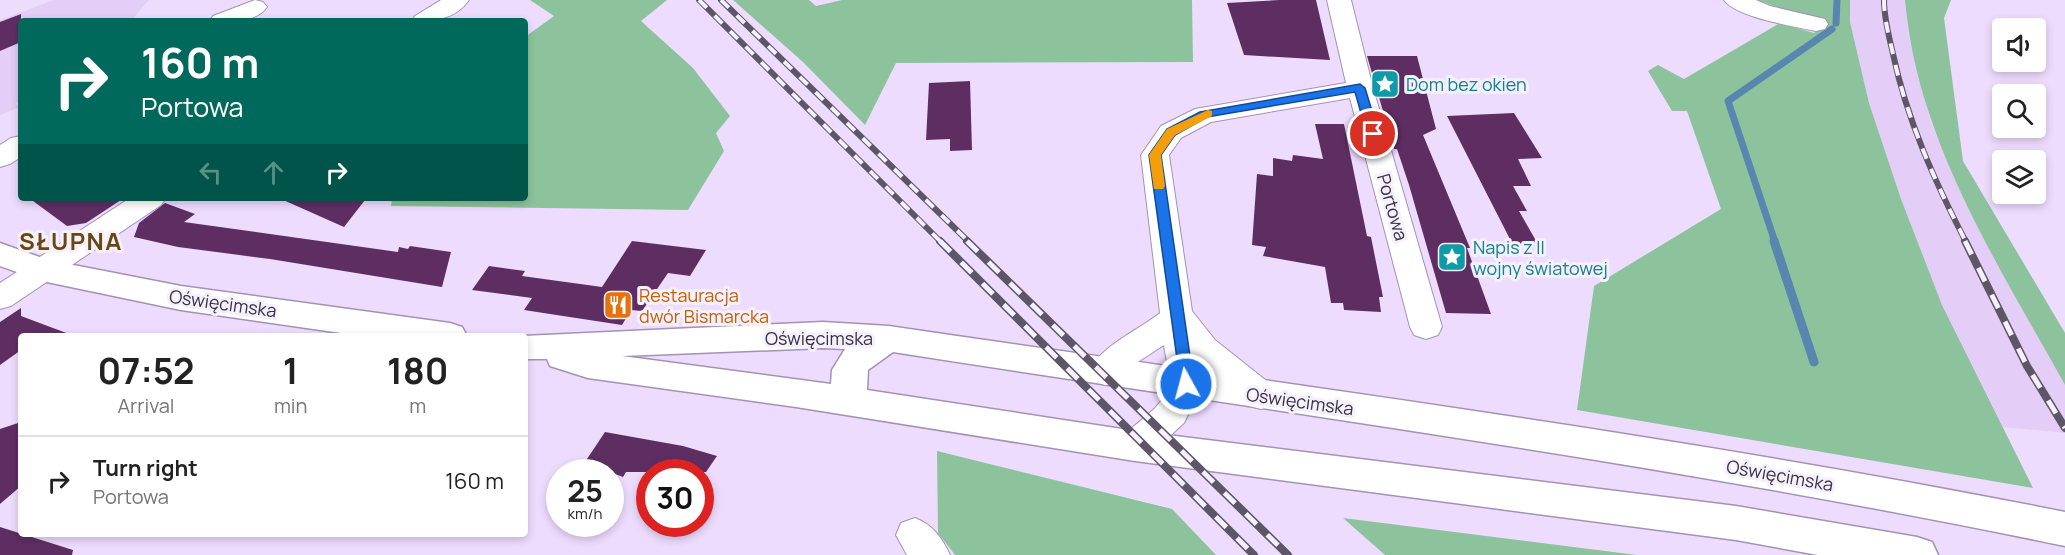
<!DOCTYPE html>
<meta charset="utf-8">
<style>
:root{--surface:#fff;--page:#f6f6f6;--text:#222;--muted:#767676;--line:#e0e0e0}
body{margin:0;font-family:Manrope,sans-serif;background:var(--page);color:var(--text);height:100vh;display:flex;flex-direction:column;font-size:22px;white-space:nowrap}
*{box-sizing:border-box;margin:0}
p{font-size:20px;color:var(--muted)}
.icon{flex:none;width:33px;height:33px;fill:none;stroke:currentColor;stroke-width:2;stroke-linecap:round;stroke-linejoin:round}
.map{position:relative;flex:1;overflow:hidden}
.drawer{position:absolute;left:18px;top:333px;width:510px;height:204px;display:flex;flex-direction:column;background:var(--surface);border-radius:6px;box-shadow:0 3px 9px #0003}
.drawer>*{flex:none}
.top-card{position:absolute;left:18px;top:18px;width:510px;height:183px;border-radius:6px;box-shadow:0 3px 9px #0003;background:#00695c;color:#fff;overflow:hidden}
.buttons{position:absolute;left:1992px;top:18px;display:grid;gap:12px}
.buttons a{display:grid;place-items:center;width:54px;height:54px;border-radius:6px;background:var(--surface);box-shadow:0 3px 9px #0003;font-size:30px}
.speed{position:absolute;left:546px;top:459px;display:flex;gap:12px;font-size:30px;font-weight:700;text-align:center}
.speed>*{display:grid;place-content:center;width:78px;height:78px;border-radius:50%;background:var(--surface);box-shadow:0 3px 9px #0003;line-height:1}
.speed small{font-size:15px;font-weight:400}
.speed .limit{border:9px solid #d22;background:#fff;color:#111}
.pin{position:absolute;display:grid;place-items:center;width:51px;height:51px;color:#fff;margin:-26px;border:3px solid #fff;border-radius:50%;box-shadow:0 2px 6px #0007}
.me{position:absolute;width:66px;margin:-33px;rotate:353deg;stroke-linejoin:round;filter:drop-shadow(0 0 4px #0008)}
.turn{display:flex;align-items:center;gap:21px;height:126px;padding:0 24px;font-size:27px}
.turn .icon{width:78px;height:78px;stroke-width:2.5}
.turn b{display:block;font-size:42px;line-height:51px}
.lanes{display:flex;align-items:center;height:57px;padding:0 24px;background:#0003;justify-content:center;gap:30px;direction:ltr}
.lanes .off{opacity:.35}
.eta{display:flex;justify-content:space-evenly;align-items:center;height:102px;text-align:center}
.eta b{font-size:36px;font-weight:700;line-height:42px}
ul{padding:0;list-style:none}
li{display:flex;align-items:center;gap:18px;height:90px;padding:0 24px;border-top:2px solid var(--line)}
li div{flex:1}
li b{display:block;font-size:22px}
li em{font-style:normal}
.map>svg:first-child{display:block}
</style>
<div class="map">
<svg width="2065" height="555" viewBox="0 0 2065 555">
<rect width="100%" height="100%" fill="#eedcff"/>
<g fill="#e4cef7">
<polygon points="54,0 149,0 131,21 21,21 21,100 15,103 20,107 0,115 0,20"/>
<polygon points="1850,0 1905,0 1908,33 1931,123 1966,204 2065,385 2065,433 2003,427 1942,305 1901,199 1869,103 1850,22"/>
</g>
<g fill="#8dc39c">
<polygon points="530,0 667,0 641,21 693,68 730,116 716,133 724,151 688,210 391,206 392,198 525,198 525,37 554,16"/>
<polygon points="733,0 809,0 816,6 842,0 1192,0 1193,62 896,63 865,125 803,62"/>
<polygon points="1757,0 1850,0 1850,22 1869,103 1901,199 1942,305 2033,488 1577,410 1594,286 1721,209 1687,111 1672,111 1648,71 1658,65 1684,79 1780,23 1814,33 1827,24"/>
<path d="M1905,0H1951L1944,18L1963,161L2065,333V385C1998,264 1917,141 1905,0Z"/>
<polygon points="937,451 1172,509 1216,555 955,555 938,533"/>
<polygon points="1343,518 1637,555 1385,555"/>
</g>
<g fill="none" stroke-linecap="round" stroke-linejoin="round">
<g stroke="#5886af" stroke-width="7">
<polyline points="1836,23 1837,0"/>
<polyline points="1775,242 1728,101 1832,29"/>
</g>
<polyline stroke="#5886af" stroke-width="9" points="1774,241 1814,362"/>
</g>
<g fill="#5e2e63">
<polygon points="1280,0 1316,0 1330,60 1244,55 1227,3"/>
<polygon points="21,14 21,42 0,51 0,22"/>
<polygon points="1367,56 1417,56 1436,129 1423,135 1470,248 1467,248 1491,314 1446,313 1409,185 1397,149 1394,149"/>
<polygon points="970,81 972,150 950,151 950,139 926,140 929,83"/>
<polygon points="1514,113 1542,158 1518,159 1531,186 1513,186 1527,211 1519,211 1539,246 1514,247 1447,116"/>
<polygon points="1315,124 1344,124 1367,236 1371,237 1383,297 1379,297 1381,312 1344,310 1343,303 1331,303 1325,267 1263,256 1266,247 1252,245 1257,174 1273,176 1273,158 1292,161 1293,155 1323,159"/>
<polygon points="29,198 124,198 86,223 67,226"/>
<polygon points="281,199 365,200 344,227"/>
<polygon points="165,203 195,214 184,222 398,252 399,247 408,249 410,246 451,252 442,287 270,259 178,247 134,237 139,223"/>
<polygon points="632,241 706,250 690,276 668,273 642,311 631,310 622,325 524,310 532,298 472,290 489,266 525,271 522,276 602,287"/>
<polygon points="21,308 21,316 69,334 69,336 21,336 21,350 0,365 0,322"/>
<polygon points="21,422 21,486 0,504 0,429"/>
<polygon points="605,432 683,446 717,456 706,472 626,472 623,477 610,472 581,468"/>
<polygon points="0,527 73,550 72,555 0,555"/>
</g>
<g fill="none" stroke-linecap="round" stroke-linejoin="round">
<g stroke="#a392b2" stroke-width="2">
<g id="minor">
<path d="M255,0L263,2L267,7C255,24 228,21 210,21L213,16Z"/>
<path d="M441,0H469C455,20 434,21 412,21L415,16Z"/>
<path d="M1327,0H1351L1373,88L1442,327L1438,335L1426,339L1414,335L1410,327L1350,98L1211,122L1181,138L1169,155L1192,311L1215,340L1273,386L1278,396L1273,406L1261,409L1249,406L1201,366L1203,384L1184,423L1148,456L1135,461L1122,456L1117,446C1129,423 1164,411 1169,384C1171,373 1165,356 1164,345L1127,369L1117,381L1105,385L1093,381L1088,372C1103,344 1136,332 1160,313L1141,155L1161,126L1195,109L1346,83Z"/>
<path d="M1724,0H1756L1770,6L1825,19L1828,24L1825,29L1816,31C1794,26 1737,18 1724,0Z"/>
<polygon points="21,136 21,157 10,164 0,167 0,145 11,138"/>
<polygon points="130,198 166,198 161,205 11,306 0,309 0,283"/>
<path d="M915,518C933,525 942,538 950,555H907L896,535L901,523Z"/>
</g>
</g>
<g stroke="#a392b2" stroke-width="3">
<g id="secondary">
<polygon points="0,243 48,260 181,286 450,323 462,327 467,336 362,336 181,310 42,281 0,266"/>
<path d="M823,322L889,326C1281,384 1676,434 2065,512V546C1677,465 1284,413 893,352L868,370L867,390L1135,431L1736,506L1917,537L1932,542L1938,555H1818L1736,540L1135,461L796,407L588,378L550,366L547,359H525V336H523ZM823,348L845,349L832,370L831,384L622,356Z"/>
</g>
</g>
<use href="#minor" fill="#fff" fill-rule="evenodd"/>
<use href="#secondary" fill="#fff" fill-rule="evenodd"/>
<g stroke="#5e5567" stroke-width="6">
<g id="rail-far1">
<polyline points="699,0 941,242"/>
<polyline points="721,0 969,242"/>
<path d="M1884,0C1884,19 1889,36 1893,54C1907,120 1935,182 1966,242"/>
</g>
</g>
<g stroke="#5e5567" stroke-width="8">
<g id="rail">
<polyline points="940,241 1254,555"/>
<polyline points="967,241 1288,555"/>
<polyline points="1965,241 2027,366 2065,428"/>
</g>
</g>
<use href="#rail-far1" stroke="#f6effc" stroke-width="4" stroke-dasharray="11" stroke-linecap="butt"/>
<use href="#rail" stroke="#f6effc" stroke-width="5" stroke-dasharray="15" stroke-linecap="butt"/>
</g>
<polygon fill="#1a73e8" stroke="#114b97" stroke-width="1.5" points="1360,84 1365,88 1379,134 1377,136 1368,136 1367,134 1355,92 1207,117 1175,135 1161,155 1194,384 1191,388 1181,388 1149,155 1167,129 1200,112"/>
<polygon fill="#f59e0b" points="1208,110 1212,111 1212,116 1175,135 1161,155 1165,186 1163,189 1154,189 1149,155 1151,152 1167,129"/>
<defs>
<g id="sight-square" transform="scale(1.5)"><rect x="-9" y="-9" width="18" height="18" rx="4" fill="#0f9aa8" stroke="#f6effc"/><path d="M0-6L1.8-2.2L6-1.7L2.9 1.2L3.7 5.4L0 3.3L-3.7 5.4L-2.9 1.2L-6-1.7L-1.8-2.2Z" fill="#fff"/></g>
<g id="restaurant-square" transform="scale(1.5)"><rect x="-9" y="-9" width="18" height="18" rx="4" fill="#e8710a" stroke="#f6effc"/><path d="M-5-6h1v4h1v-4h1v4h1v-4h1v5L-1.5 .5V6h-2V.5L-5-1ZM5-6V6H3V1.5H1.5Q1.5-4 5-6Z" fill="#fff"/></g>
</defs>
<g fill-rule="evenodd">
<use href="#sight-square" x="1385" y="84"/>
<use href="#sight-square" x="1452" y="257"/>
<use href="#restaurant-square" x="618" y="305"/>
</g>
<g text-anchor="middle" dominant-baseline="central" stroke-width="6" stroke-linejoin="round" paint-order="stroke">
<g font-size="18" fill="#0d838f" stroke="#f6effc" text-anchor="start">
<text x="1406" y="84">Dom bez okien</text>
<text x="1473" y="247">Napis z II<tspan x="1473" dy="21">wojny światowej</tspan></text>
</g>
<g font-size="18" fill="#393240" stroke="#f6effc">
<text transform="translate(1393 207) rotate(74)">Portowa</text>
<text transform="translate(223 303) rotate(8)">Oświęcimska</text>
<text x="819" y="338">Oświęcimska</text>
<text transform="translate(1300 401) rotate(8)">Oświęcimska</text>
<text transform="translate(1780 475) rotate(10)">Oświęcimska</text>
</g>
<g font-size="18" fill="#c56008" stroke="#f6effc" text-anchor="start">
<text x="639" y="295">Restauracja<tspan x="639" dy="21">dwór Bismarcka</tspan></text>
</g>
<g font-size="24" font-weight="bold" letter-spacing="1.5" fill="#684712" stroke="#f6effc">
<text x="71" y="240">SŁUPNA</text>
</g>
</g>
</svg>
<div class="buttons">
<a><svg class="icon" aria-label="sound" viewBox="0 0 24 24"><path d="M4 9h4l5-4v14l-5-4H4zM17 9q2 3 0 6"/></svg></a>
<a><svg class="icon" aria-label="search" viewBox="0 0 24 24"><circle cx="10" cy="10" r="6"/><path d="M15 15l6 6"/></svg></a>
<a><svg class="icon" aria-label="layers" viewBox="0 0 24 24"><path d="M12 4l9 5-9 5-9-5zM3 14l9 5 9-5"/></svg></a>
</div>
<div class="speed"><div>25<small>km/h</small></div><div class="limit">30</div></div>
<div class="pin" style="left:1373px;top:134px;background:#d93025"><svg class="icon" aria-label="arrive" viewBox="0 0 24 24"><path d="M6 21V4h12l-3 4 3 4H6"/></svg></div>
<svg class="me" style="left:1186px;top:384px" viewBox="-20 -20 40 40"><circle r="17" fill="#1a73e8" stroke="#fff" stroke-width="3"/><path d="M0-11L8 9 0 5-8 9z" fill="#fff"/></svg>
<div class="top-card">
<div class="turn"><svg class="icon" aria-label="right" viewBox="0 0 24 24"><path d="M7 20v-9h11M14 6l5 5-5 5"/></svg><div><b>160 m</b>Portowa</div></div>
<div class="lanes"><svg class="icon off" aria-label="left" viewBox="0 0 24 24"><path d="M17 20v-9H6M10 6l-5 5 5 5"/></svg><svg class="icon off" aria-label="ahead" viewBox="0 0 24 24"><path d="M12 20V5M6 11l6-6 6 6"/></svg><svg class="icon" aria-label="right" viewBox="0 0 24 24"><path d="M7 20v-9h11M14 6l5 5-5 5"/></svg></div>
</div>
<section class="drawer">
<div class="eta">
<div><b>07:52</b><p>Arrival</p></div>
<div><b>1</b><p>min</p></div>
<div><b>180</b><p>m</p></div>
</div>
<ul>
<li><svg class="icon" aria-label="right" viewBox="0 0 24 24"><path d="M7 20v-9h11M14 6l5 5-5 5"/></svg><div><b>Turn right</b><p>Portowa</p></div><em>160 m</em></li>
</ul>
</section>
</div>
